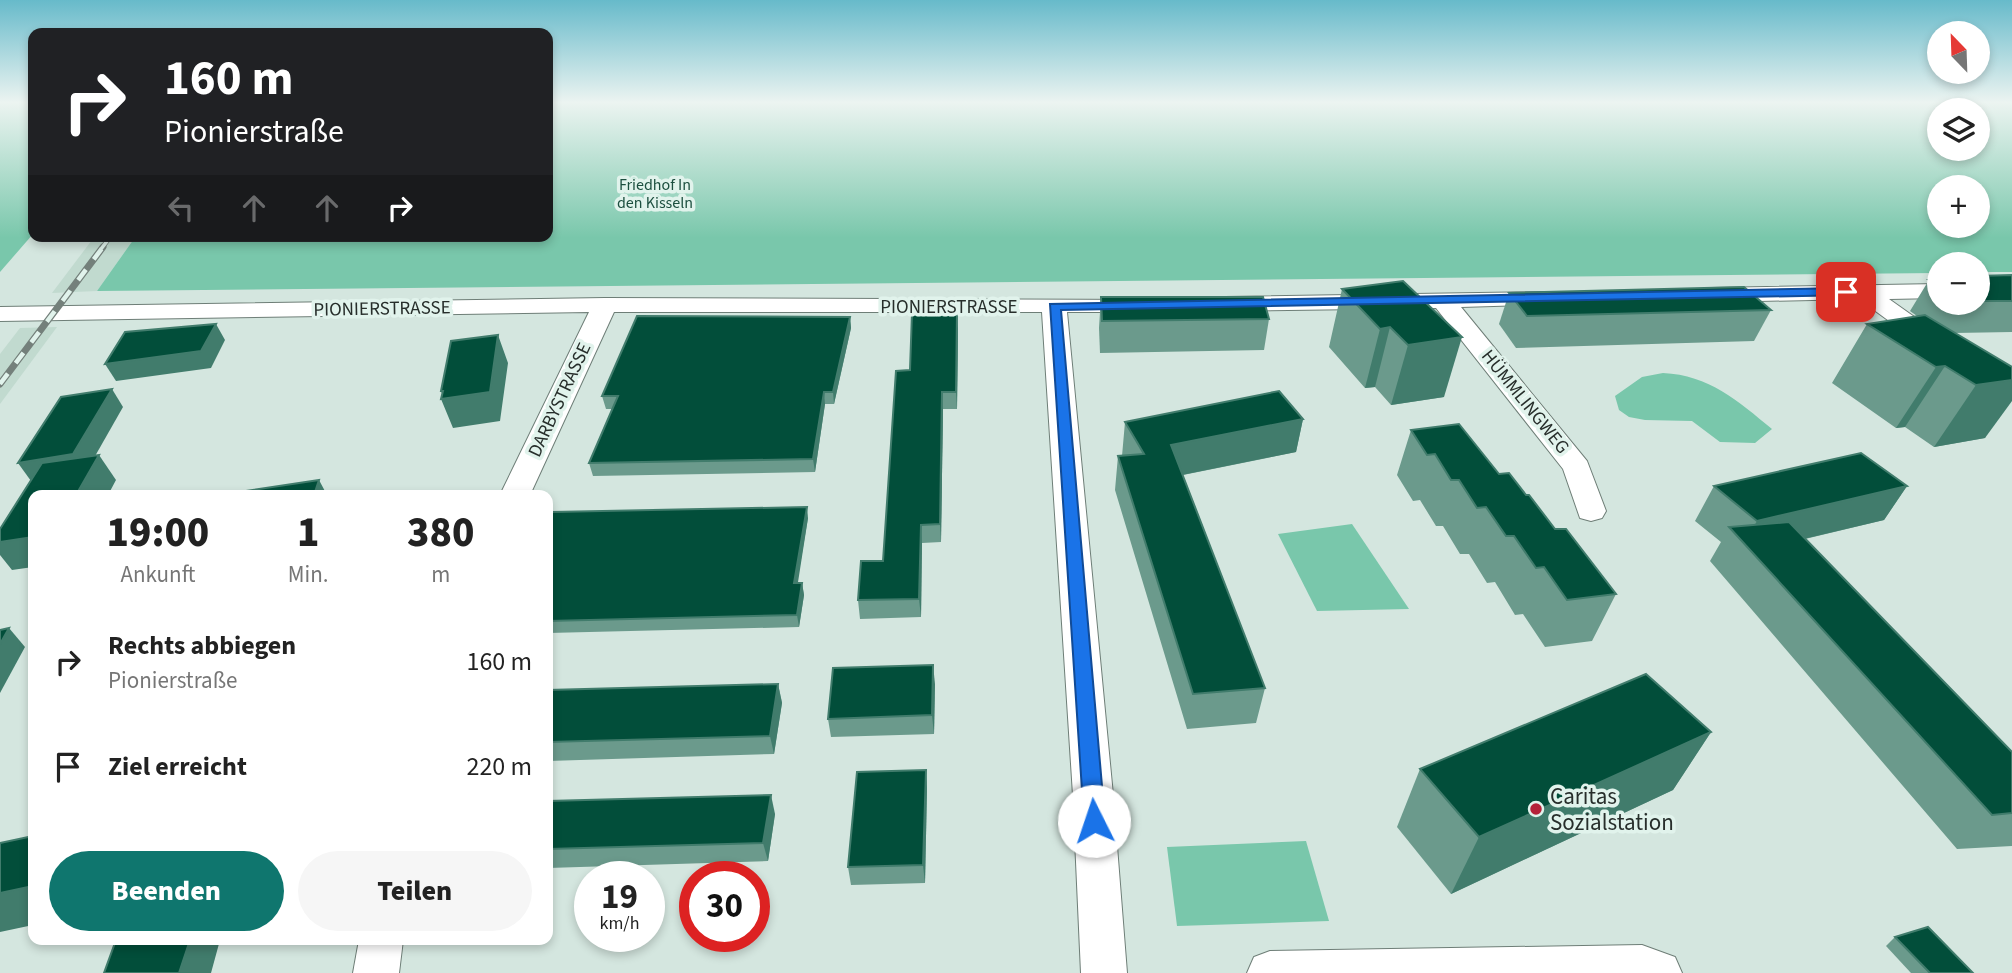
<!DOCTYPE html>
<html lang="de">
<meta charset="utf-8">
<style>
:root{--surface:#fff;--page:#f6f6f6;--text:#222;--muted:#767676;--accent:#0f766e}
body{margin:0;font-family:"Source Sans 3",sans-serif;background:var(--page);color:var(--text);height:100vh;display:flex;flex-direction:column;font-size:26px;white-space:nowrap}
*{box-sizing:border-box;margin:0}
p{font-size:23px;color:var(--muted)}
.icon{flex:none;width:38px;height:38px;fill:none;stroke:currentColor;stroke-width:2;stroke-linecap:round;stroke-linejoin:round}
.map{position:relative;flex:1;overflow:hidden}
.drawer{position:absolute;left:28px;top:490px;width:525px;height:455px;display:flex;flex-direction:column;background:var(--surface);border-radius:14px;box-shadow:0 4px 10px #0003}
.drawer>*{flex:none}
.hud{position:absolute;left:28px;top:28px;width:525px;height:214px;border-radius:14px;box-shadow:0 4px 10px #0003;background:#202124;color:#fff;overflow:hidden}
.needle{width:46px;rotate:337deg}
.controls{position:absolute;left:1927px;top:21px;display:grid;gap:14px}
.controls a{display:grid;place-items:center;width:63px;height:63px;border-radius:50%;background:var(--surface);box-shadow:0 4px 10px #0003;font-size:35px}
.speed{position:absolute;left:574px;top:861px;display:flex;gap:14px;font-size:35px;font-weight:700;text-align:center}
.speed>*{display:grid;place-content:center;width:91px;height:91px;border-radius:50%;background:var(--surface);box-shadow:0 4px 10px #0003;line-height:1}
.speed small{font-size:18px;font-weight:400}
.speed .limit{border:10px solid #d22;background:#fff;color:#111}
.pin{position:absolute;display:grid;place-items:center;width:60px;height:60px;color:#fff;margin:-30px;border-radius:14px;box-shadow:0 4px 10px #0006}
.me{position:absolute;width:77px;margin:-38px;rotate:356deg;stroke-linejoin:round;filter:drop-shadow(0 0 5px #0008)}
.turn{display:flex;align-items:center;gap:24px;height:147px;padding:0 21px;font-size:32px}
.turn .icon{width:91px;height:91px;stroke-width:2.5}
.turn b{display:block;font-size:49px;line-height:60px}
.lanes{display:flex;align-items:center;height:66px;padding:0 21px;background:#0003;justify-content:center;gap:35px;direction:ltr}
.lanes .off{opacity:.35}
.eta{display:flex;justify-content:space-evenly;align-items:center;height:119px;text-align:center}
.eta b{font-size:42px;font-weight:800;line-height:49px}
.button{display:flex;gap:14px;margin-top:auto;padding:14px 21px}
.button a{flex:1;height:80px;border-radius:42px;background:var(--accent);color:#fff;font-size:28px;font-weight:800;line-height:80px;text-align:center}
.button a+a{background:var(--page);color:var(--text)}
ul{padding:0;list-style:none}
li{display:flex;align-items:center;gap:21px;height:105px;padding:0 21px}
li div{flex:1}
li b{display:block;font-size:26px}
li em{font-style:normal}
.map>svg:first-child{display:block}
</style>
<div class="map">
<svg width="2012" height="973" viewBox="0 0 2012 973">
<rect width="100%" height="100%" fill="#d4e6df"/>
<g fill="#c1dacf">
<polygon points="95,236 136,236 97,291 52,293"/>
<polygon points="57,327 0,404 0,354 20,328"/>
</g>
<g fill="#79c7ab" fill-rule="evenodd">
<polygon points="0,102 33,102 33,234 0,272"/>
<path d="M548,102H2012V272H1978V264H1939V273L97,291L136,236H548ZM1978,110V149H1939V110ZM1978,187V226H1939V187Z"/>
<path d="M1663,373C1709,375 1738,401 1772,429L1755,443L1720,442L1692,421L1645,420L1629,417L1619,410L1615,396L1642,377Z"/>
<polygon points="1352,524 1409,609 1317,611 1278,534"/>
<polygon points="1306,841 1329,921 1177,926 1167,847"/>
</g>
<g fill="none" stroke-linecap="round" stroke-linejoin="round">
<g stroke="#6e7e77" stroke-width="2">
<g id="minor">
<polygon points="1939,284 1939,298 1889,299 1944,338 1948,343 1944,348 1935,351 1926,348 1859,299 1712,302 1704,300 1700,295 1704,290 1712,288"/>
<polygon points="1547,292 1555,294 1559,299 1555,304 1461,307 1587,461 1606,511 1602,518 1591,521 1580,518 1563,469 1436,308 1225,311 1217,309 1213,304 1217,299 1225,297"/>
<polygon points="605,298 1149,300 1153,305 1149,310 1141,312 1067,312 1113,795 1127,973 1081,973 1073,795 1042,312 614,312 530,495 500,495 589,312 0,321 0,307"/>
<polygon points="359,940 403,940 399,973 353,973"/>
<polygon points="1642,945 1675,957 1682,973 1247,973 1254,957 1270,951"/>
</g>
</g>
<use href="#minor" fill="#fff" fill-rule="evenodd"/>
<g stroke="#74807b" stroke-width="5">
<polyline id="rail-far1" points="101,249 111,236"/>
</g>
<g stroke="#74807b" stroke-width="7">
<polyline id="rail" points="0,384 103,247"/>
</g>
<use href="#rail-far1" stroke="#e1f3ec" stroke-width="3.5" stroke-dasharray="10" stroke-linecap="butt"/>
<use href="#rail" stroke="#e1f3ec" stroke-width="4.5" stroke-dasharray="13" stroke-linecap="butt"/>
</g>
<g fill="#6b9a8c">
<polygon points="2012,275 2012,332 1954,333 2012,367 1985,438 1934,447 1905,427 1896,428 1832,383 1867,324 1917,316 1910,311 1929,280 1939,280 1939,303 1978,303 1978,276"/>
<polygon points="1403,281 1444,397 1391,405 1375,387 1365,388 1329,347 1342,289"/>
<polygon points="1509,293 1771,310 1754,341 1516,348 1499,324"/>
<polygon points="1101,297 1269,319 1264,350 1100,353 1099,328"/>
<polygon points="850,317 851,328 834,404 825,404 815,472 593,476 589,463 612,409 606,409 602,396"/>
<polygon points="958,329 957,409 943,409 941,542 922,543 921,617 860,619 858,600 883,561"/>
<polygon points="1303,419 1296,452 1183,475 1265,688 1256,723 1187,729 1115,490 1118,456 1122,456 1125,422"/>
<polygon points="1411,430 1499,474 1526,495 1555,529 1616,594 1592,641 1545,647 1523,614 1515,615 1495,582 1487,583 1469,554 1460,554 1443,526 1436,526 1420,500 1413,501 1397,475"/>
<polygon points="1714,486 1907,486 1884,520 1805,539 2012,752 2012,846 1957,849 1710,561 1721,542 1695,521"/>
<polygon points="808,518 797,583 802,583 804,595 799,627 548,633 548,523"/>
<polygon points="778,684 782,703 774,754 548,761 548,690"/>
<polygon points="935,684 934,734 831,737 828,719"/>
<polygon points="1711,732 1673,790 1451,894 1397,827 1420,769"/>
<polygon points="926,770 927,788 925,883 851,885 848,867"/>
<polygon points="548,801 775,814 768,861 548,868"/>
<polygon points="1895,937 1973,973 1911,973 1886,946"/>
</g>
<g fill="#417c6c">
<polygon points="957,312 958,329 957,409 956,392"/>
<polygon points="850,317 851,328 834,404 833,392"/>
<polygon points="216,324 225,340 211,368 116,381 105,364"/>
<polygon points="1390,327 1375,387 1365,388 1380,329"/>
<polygon points="498,335 508,363 500,421 453,428 441,399 444,399 441,391"/>
<polygon points="1462,337 1444,397 1391,405 1408,345"/>
<polygon points="1945,366 1905,427 1896,428 1936,367"/>
<polygon points="2012,380 2012,401 1985,438 1934,447 1976,385"/>
<polygon points="112,389 123,407 86,472 31,481 18,463"/>
<polygon points="824,392 825,404 815,472 813,459"/>
<polygon points="942,392 943,409 941,542 940,524"/>
<polygon points="1303,419 1296,452 1167,478 1171,445"/>
<polygon points="99,455 116,480 108,495 76,495"/>
<polygon points="319,480 327,495 314,495"/>
<polygon points="1907,486 1884,520 1752,551 1744,543 1757,521"/>
<polygon points="807,507 808,518 796,595 794,583"/>
<polygon points="921,525 922,543 921,617 919,599"/>
<polygon points="33,537 33,567 12,570 0,555 0,542"/>
<polygon points="802,583 804,595 799,627 797,615"/>
<polygon points="9,628 25,647 0,693 0,644"/>
<polygon points="933,665 935,684 934,734 932,715"/>
<polygon points="778,684 782,703 774,754 770,736"/>
<polygon points="1711,732 1673,790 1451,894 1479,837"/>
<polygon points="926,770 927,788 925,883 923,865"/>
<polygon points="771,795 775,814 768,861 763,843"/>
<polygon points="33,886 33,925 0,932 0,893"/>
<polygon points="190,940 220,940 211,973 179,973"/>
</g>
<g fill="#024e3a" stroke="#417c6c" stroke-width="2">
<polygon points="2012,275 2012,301 1978,301 1978,280 1979,279 1978,278 1978,276"/>
<polygon points="1929,280 1939,280 1939,287"/>
<polygon points="1403,281 1462,337 1408,345 1390,327 1380,329 1342,289"/>
<polygon points="1744,287 1771,310 1527,316 1509,293"/>
<polygon points="1101,297 1263,297 1269,319 1102,321"/>
<polygon points="957,312 956,392 942,392 940,524 921,525 919,599 858,600 861,561 883,561 896,371 910,370 912,313"/>
<polygon points="1925,315 2012,367 2012,380 1976,385 1945,366 1936,367 1867,324"/>
<polygon points="637,316 850,317 833,392 824,392 813,459 589,463 618,396 602,396"/>
<polygon points="216,324 201,351 105,364 125,332"/>
<polygon points="498,335 490,392 441,399 443,391 441,391 451,341"/>
<polygon points="112,389 73,454 18,463 61,397"/>
<polygon points="1279,391 1303,419 1171,445 1265,688 1193,694 1118,456 1144,454 1125,422"/>
<polygon points="1459,424 1499,474 1509,473 1526,495 1529,495 1555,529 1566,529 1616,594 1567,600 1544,567 1536,568 1514,536 1506,536 1486,507 1477,508 1459,480 1451,480 1435,454 1427,455 1411,430"/>
<polygon points="1861,453 1907,486 1757,521 1714,486"/>
<polygon points="99,455 76,495 33,495 33,537 0,542 0,529 42,463"/>
<polygon points="319,480 314,495 219,495"/>
<polygon points="807,507 794,583 802,583 797,615 548,621 548,523 552,512"/>
<polygon points="1789,522 2012,752 2012,813 1992,815 1729,527"/>
<polygon points="9,628 0,644 0,630"/>
<polygon points="933,665 932,715 828,719 833,668"/>
<polygon points="1646,674 1711,732 1479,837 1420,769"/>
<polygon points="778,684 770,736 548,742 548,690"/>
<polygon points="926,770 923,865 848,867 857,772"/>
<polygon points="771,795 763,843 548,849 548,801"/>
<polygon points="33,836 33,886 0,893 0,843"/>
<polygon points="1928,927 1973,973 1930,973 1895,937"/>
<polygon points="116,940 190,940 179,973 104,973"/>
</g>
<linearGradient id="sky" x2="0" y2="1"><stop stop-color="#67baca"/><stop offset="0.43" stop-color="#ecf4f1"/><stop offset="1" stop-color="#ecf4f1" stop-opacity="0"/></linearGradient>
<rect width="2012" height="238" fill="url(#sky)"/>
<polygon fill="#1a73e8" stroke="#114b97" stroke-width="2" points="1846,288 1853,292 1851,295 1061,310 1105,821 1102,827 1094,830 1087,827 1084,821 1050,304"/>
<circle fill="#b42239" stroke="#e1f3ec" stroke-width="2.5" cx="1536" cy="809" r="7"/>
<g text-anchor="middle" dominant-baseline="central" stroke-width="7" stroke-linejoin="round" paint-order="stroke">
<g font-size="16" fill="#1c4f3f" stroke="#e1f3ec">
<text x="655" y="185">Friedhof In<tspan x="655" dy="18">den Kisseln</tspan></text>
</g>
<g font-size="19" fill="#272e2b" stroke="#e1f3ec">
<text x="949" y="307">PIONIERSTRASSE</text>
<text transform="translate(382 309) rotate(-1)">PIONIERSTRASSE</text>
<text transform="translate(560 400) rotate(-65)">DARBYSTRASSE</text>
<text transform="translate(1525 402) rotate(51)">HÜMMLINGWEG</text>
</g>
<g font-size="23" fill="#272e2b" stroke="#e1f3ec" text-anchor="start">
<text x="1550" y="796">Caritas<tspan x="1550" dy="26">Sozialstation</tspan></text>
</g>
</g>
</svg>
<div class="controls">
<a><svg class="needle" viewBox="-14 -14 28 28"><path d="M0-13l5 13h-10z" fill="#e53935"/><path d="M0 13l5-13h-10z" fill="#767676"/></svg></a>
<a><svg class="icon" aria-label="layers" viewBox="0 0 24 24"><path d="M12 4l9 5-9 5-9-5zM3 14l9 5 9-5"/></svg></a>
<a>+</a>
<a>−</a>
</div>
<div class="speed"><div>19<small>km/h</small></div><div class="limit">30</div></div>
<div class="pin" style="left:1846px;top:292px;background:#d93025"><svg class="icon" aria-label="arrive" viewBox="0 0 24 24"><path d="M6 21V4h12l-3 4 3 4H6"/></svg></div>
<svg class="me" style="left:1094px;top:821px" viewBox="-20 -20 40 40"><circle r="19" fill="#fff"/><path d="M0-13L10 11 0 6-10 11z" fill="#1a73e8"/></svg>
<div class="hud">
<div class="turn"><svg class="icon" aria-label="right" viewBox="0 0 24 24"><path d="M7 20v-9h11M14 6l5 5-5 5"/></svg><div><b>160 m</b>Pionierstraße</div></div>
<div class="lanes"><svg class="icon off" aria-label="left" viewBox="0 0 24 24"><path d="M17 20v-9H6M10 6l-5 5 5 5"/></svg><svg class="icon off" aria-label="ahead" viewBox="0 0 24 24"><path d="M12 20V5M6 11l6-6 6 6"/></svg><svg class="icon off" aria-label="ahead" viewBox="0 0 24 24"><path d="M12 20V5M6 11l6-6 6 6"/></svg><svg class="icon" aria-label="right" viewBox="0 0 24 24"><path d="M7 20v-9h11M14 6l5 5-5 5"/></svg></div>
</div>
<section class="drawer">
<div class="eta">
<div><b>19:00</b><p>Ankunft</p></div>
<div><b>1</b><p>Min.</p></div>
<div><b>380</b><p>m</p></div>
</div>
<ul>
<li><svg class="icon" aria-label="right" viewBox="0 0 24 24"><path d="M7 20v-9h11M14 6l5 5-5 5"/></svg><div><b>Rechts abbiegen</b><p>Pionierstraße</p></div><em>160 m</em></li>
<li><svg class="icon" aria-label="arrive" viewBox="0 0 24 24"><path d="M6 21V4h12l-3 4 3 4H6"/></svg><div><b>Ziel erreicht</b></div><em>220 m</em></li>
</ul>
<div class="button"><a>Beenden</a><a>Teilen</a></div>
</section>
</div>
